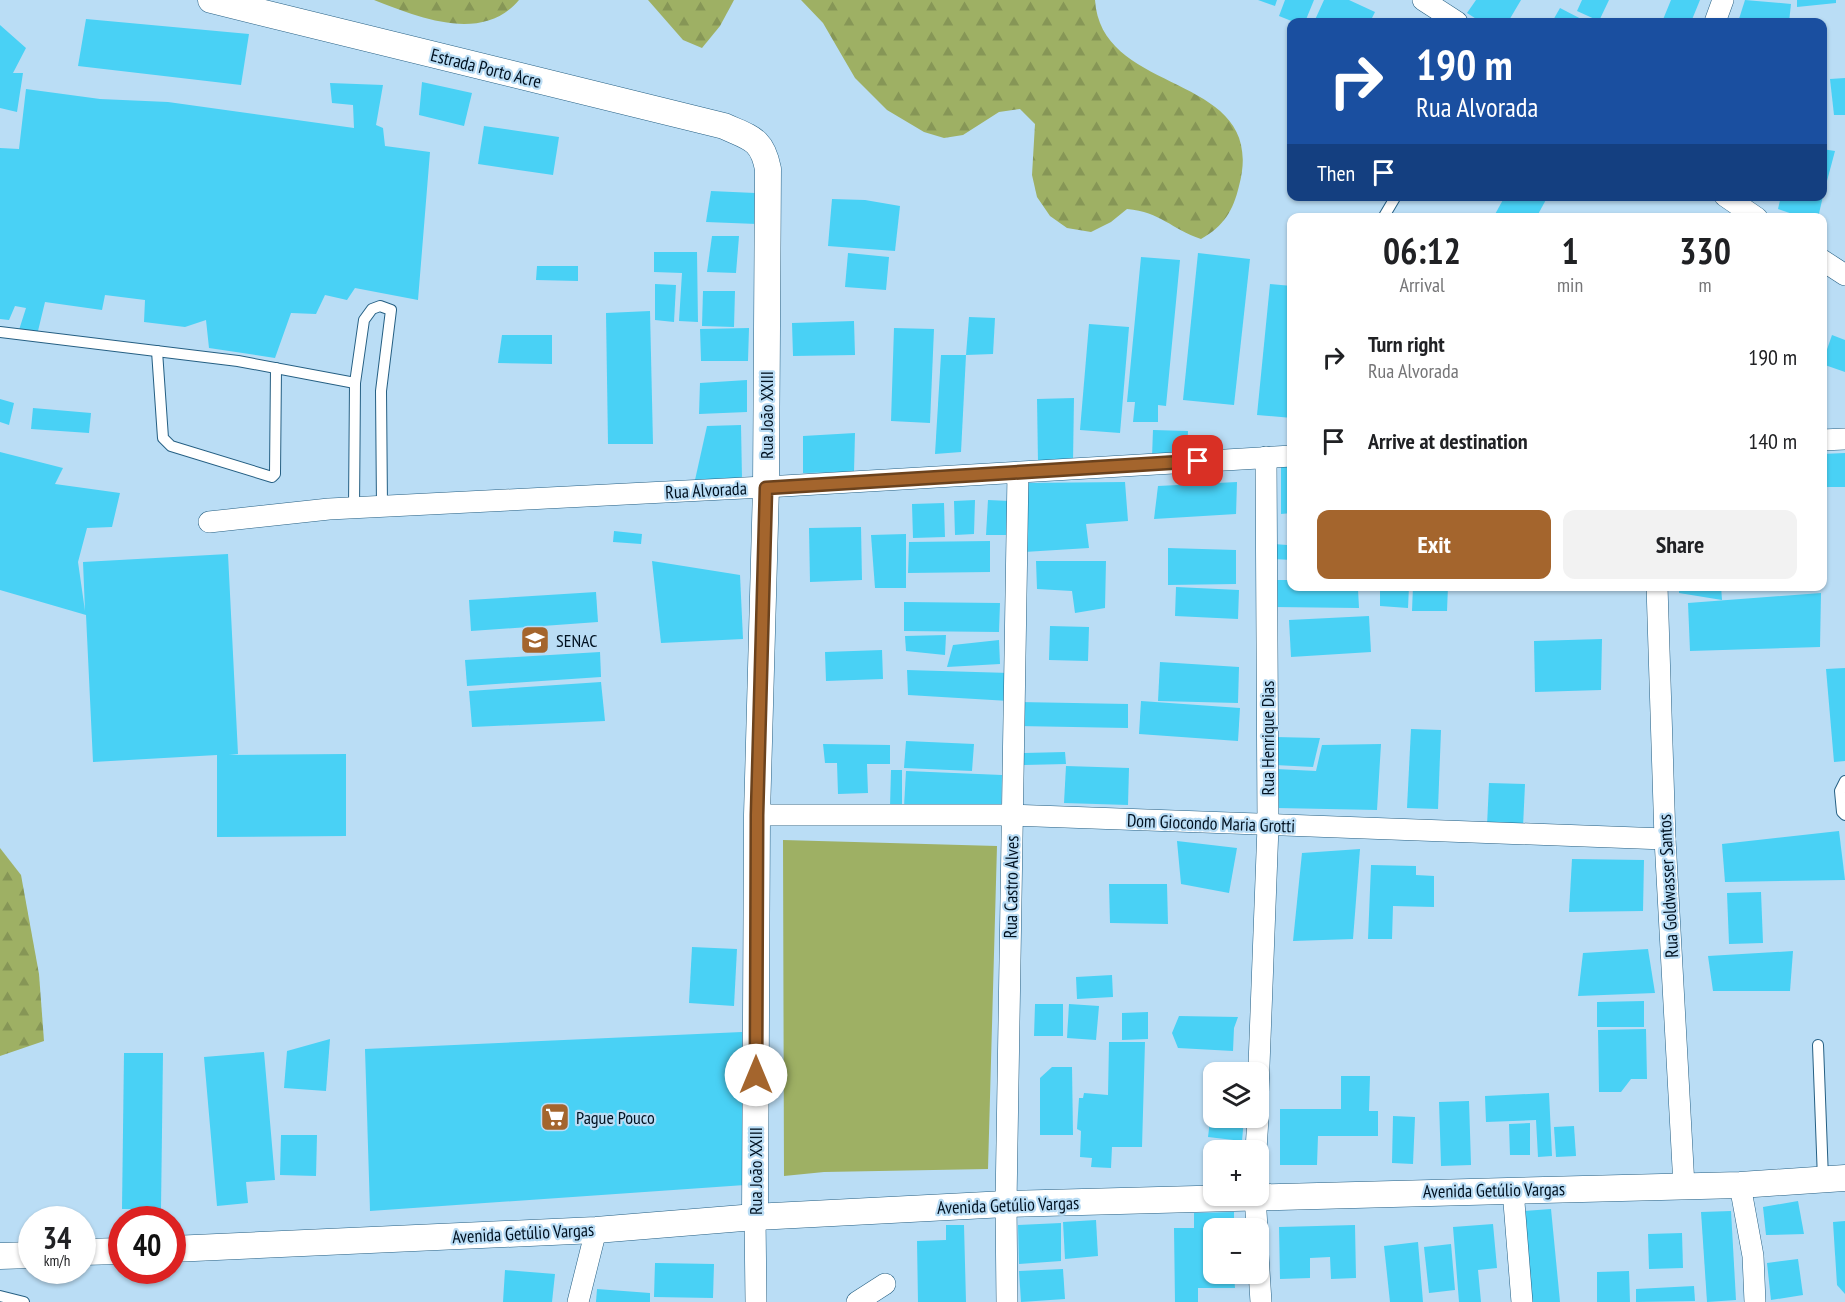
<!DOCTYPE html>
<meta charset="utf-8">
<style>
:root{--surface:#fff;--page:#f2f2f2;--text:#202124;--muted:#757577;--accent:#a4652d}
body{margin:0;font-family:"PT Sans Narrow",sans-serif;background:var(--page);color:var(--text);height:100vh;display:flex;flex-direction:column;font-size:22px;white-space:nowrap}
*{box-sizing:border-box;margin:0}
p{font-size:20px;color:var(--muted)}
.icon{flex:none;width:33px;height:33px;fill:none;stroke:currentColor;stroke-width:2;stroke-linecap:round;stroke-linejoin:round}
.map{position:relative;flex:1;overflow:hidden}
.drawer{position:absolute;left:1287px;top:213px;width:540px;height:378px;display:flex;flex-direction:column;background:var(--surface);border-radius:12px;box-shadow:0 2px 4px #0004}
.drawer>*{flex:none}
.guide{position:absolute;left:1287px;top:18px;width:540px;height:183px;border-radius:12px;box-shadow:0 2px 4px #0004;background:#1a4fa0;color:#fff;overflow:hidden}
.controls{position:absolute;left:1203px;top:1062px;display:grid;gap:12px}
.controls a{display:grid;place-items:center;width:66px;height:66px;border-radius:12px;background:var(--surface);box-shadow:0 2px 4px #0004;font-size:30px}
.speed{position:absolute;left:18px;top:1206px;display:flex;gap:12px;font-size:30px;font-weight:700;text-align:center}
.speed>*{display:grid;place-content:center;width:78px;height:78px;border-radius:50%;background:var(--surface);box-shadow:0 2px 4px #0004;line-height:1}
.speed small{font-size:15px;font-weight:400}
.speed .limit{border:9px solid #d22;background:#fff;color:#111}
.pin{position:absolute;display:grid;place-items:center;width:51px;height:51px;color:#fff;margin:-26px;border-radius:12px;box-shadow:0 3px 9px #0006}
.me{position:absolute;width:66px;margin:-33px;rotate:0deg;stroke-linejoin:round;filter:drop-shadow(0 0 4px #0008)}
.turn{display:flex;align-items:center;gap:21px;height:126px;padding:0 30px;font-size:27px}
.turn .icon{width:78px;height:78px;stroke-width:2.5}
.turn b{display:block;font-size:42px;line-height:51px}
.then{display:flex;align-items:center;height:57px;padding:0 30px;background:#0003;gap:12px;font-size:22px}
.eta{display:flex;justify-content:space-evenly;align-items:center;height:102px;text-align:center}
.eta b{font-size:36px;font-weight:800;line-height:42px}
.cta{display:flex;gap:12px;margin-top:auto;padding:12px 30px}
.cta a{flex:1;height:69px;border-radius:12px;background:var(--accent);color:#fff;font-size:24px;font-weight:800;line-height:69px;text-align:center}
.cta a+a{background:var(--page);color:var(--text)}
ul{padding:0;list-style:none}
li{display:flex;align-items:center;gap:18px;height:84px;padding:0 30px}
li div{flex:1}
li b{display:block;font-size:22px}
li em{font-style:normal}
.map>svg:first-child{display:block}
</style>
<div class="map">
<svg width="1845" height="1302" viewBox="0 0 1845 1302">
<defs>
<pattern id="forest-firs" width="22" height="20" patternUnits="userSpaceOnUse" patternTransform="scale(1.5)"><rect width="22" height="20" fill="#9eb064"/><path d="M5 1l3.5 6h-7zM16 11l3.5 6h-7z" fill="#869656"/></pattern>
</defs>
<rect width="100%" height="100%" fill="#baddf5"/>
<g fill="url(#forest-firs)">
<path d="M374,0H519C482,44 418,17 374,0Z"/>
<polygon points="648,0 734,0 720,26 702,48 683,40"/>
<path d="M801,0H1095C1101,99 1270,70 1239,186C1233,211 1224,226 1201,239C1171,229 1161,212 1127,209L1111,222L1091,232L1067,228L1050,216L1037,197L1032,175L1035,124L1020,109L999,112L963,135L944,138L924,132L887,110L855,78L823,23Z"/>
<polygon points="0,848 21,875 39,974 44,1041 0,1056"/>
</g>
<polygon fill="#9eb064" points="783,840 997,846 988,1169 824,1172 784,1176"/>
<g fill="#49d1f5">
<polygon points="1258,0 1277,0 1275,6"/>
<polygon points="1285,0 1314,0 1305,22 1294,22 1279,16"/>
<polygon points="1324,0 1349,0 1375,12 1370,22 1314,22"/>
<polygon points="1476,0 1521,0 1508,22 1481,22 1467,13"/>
<polygon points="1582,0 1609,0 1599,21 1577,11"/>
<polygon points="1671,0 1700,0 1691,22 1662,22"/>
<polygon points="1745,0 1791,4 1789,22 1738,22"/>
<polygon points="1797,0 1836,0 1836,3 1797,7"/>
<polygon points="1560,8 1587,22 1552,22"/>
<polygon points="86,19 249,34 241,85 78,66"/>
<polygon points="0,25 26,48 13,73 23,73 17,112 0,108"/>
<polygon points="1845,78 1845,115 1834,115 1830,79"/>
<polygon points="422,82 472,93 464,126 419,115"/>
<polygon points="330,83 383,85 376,125 383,128 385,146 430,152 418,300 355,288 347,300 325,295 316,314 291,313 275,358 209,348 206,320 185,327 144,322 145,300 105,295 102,310 45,302 38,331 19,330 26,308 15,306 9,320 0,319 0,148 19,149 26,89 100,99 168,102 354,128 353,105 332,103"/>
<polygon points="484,126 559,137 553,175 478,164"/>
<polygon points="1822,149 1835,151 1823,196 1822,196"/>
<polygon points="711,191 755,193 757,224 706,222"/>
<polygon points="1505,196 1548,196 1536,218 1493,218"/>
<polygon points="1781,196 1823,196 1818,218 1804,218 1778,209"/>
<polygon points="832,199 865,200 900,206 895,251 828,246"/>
<polygon points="712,236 739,236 736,273 707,272"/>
<polygon points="654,252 697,252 698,322 679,321 682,273 654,272"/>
<polygon points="848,253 889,257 886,290 845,287"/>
<polygon points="1198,253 1250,259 1234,405 1183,400"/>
<polygon points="1141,257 1180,260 1166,406 1158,405 1158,422 1133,422 1135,402 1127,402"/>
<polygon points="537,266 578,266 578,281 536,280"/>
<polygon points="655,284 676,285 674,322 655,320"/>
<polygon points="1270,284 1292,286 1292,418 1257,415"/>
<polygon points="703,291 735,291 734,327 702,326"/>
<polygon points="650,311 653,444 608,444 606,313"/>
<polygon points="969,317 995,318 993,354 966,355"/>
<polygon points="854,321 855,355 793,356 792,323"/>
<polygon points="1089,324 1129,327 1120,433 1080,430"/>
<polygon points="749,328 748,361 701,361 700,329"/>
<polygon points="894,328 934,329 930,423 891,421"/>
<polygon points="502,335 552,335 552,364 498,363"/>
<polygon points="1832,335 1845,340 1845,372 1822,364"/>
<polygon points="941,355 966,355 961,452 935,454"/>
<polygon points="747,380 747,412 699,414 700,383"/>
<polygon points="1074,398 1073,461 1038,462 1037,399"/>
<polygon points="0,399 14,403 9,425 0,422"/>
<polygon points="33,408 91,413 89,433 31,429"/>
<polygon points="741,425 742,479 695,480 707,426"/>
<polygon points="1153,430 1188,431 1187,456 1152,457"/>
<polygon points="855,433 854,472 803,473 803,436"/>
<polygon points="0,452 63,468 55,484 120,493 112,527 87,528 78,562 85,611 83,562 228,554 238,754 229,755 346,754 346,836 217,837 217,755 93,762 86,615 0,590"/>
<polygon points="1845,453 1845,487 1822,487 1822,454"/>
<polygon points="1292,465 1292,513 1281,514 1281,466"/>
<polygon points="1125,482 1128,521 1086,524 1089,548 1024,552 1023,483"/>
<polygon points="1237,482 1236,514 1154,519 1158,486"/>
<polygon points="975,500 974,534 955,535 954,501"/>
<polygon points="988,500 1010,501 1009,535 986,535"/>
<polygon points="944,503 945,537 913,538 912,504"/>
<polygon points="1287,517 1292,517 1292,560 1273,559 1274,544 1287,545"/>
<polygon points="861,527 862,580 810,582 809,528"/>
<polygon points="614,531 642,534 641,544 613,542"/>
<polygon points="906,534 906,588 875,588 871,535"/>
<polygon points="990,541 990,572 908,573 909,542"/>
<polygon points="1168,548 1236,550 1236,584 1168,585"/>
<polygon points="652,561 740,575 743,639 661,643"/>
<polygon points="1036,561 1106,561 1105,608 1075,613 1072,591 1037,589"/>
<polygon points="1277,580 1292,580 1292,586 1358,589 1359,608 1275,607"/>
<polygon points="1380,586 1409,586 1408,608 1380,606"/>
<polygon points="1413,586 1448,586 1447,611 1412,611"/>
<polygon points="1679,586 1721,586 1722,600 1679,593"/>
<polygon points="1176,587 1239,590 1238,619 1175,616"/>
<polygon points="596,592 598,622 471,631 469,600"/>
<polygon points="1821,593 1820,647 1690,651 1688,603"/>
<polygon points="904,602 1000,603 999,632 904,631"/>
<polygon points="1369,616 1371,652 1291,657 1289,620"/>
<polygon points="1050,626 1089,627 1088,661 1049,660"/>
<polygon points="946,635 945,655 906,651 905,636"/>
<polygon points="1602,639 1601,690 1535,692 1534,641"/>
<polygon points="999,640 1000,664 947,667 953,645"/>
<polygon points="882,650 883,679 826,681 825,652"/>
<polygon points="600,652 601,677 467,686 465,660"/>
<polygon points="1160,662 1239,667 1238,703 1158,701"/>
<polygon points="1845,668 1845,761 1834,762 1826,669"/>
<polygon points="907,670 1010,673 1009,701 908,695"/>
<polygon points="601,682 605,721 472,727 469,691"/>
<polygon points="1141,701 1240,708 1238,741 1139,734"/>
<polygon points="1019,702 1128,704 1128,728 1018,726"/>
<polygon points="1411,729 1441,730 1438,809 1407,808"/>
<polygon points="1275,737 1320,738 1313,767 1275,765"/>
<polygon points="906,741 974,744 972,771 904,768"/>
<polygon points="823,744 890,745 890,764 867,764 868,793 838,794 837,763 825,763"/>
<polygon points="1381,744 1377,810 1277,808 1276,769 1316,771 1322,745"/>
<polygon points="1065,752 1066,764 1024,765 1024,753"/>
<polygon points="1066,766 1129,768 1128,805 1064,803"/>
<polygon points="891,770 902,770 902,808 890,807"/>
<polygon points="906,771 1002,775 1001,810 904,807"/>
<polygon points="1489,783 1525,784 1523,827 1487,826"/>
<polygon points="1839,831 1845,880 1725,882 1722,844"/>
<polygon points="1177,841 1237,848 1229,893 1181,884"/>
<polygon points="1360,849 1353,939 1293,941 1302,853"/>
<polygon points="1572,859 1644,860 1643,911 1569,912"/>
<polygon points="1371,865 1416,866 1416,875 1434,876 1434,907 1393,906 1392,939 1368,939"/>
<polygon points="1109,884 1167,884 1168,924 1110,923"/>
<polygon points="1761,892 1763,943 1729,944 1727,893"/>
<polygon points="692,947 737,949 734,1006 689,1003"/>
<polygon points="1648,949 1655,993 1578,996 1583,953"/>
<polygon points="1793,951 1790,991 1713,991 1708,956"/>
<polygon points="1112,975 1113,997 1077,999 1076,977"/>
<polygon points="1644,1001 1644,1027 1597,1027 1597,1002"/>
<polygon points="1035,1004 1063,1004 1063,1036 1034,1036"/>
<polygon points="1069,1004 1099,1006 1096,1040 1067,1038"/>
<polygon points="1148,1012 1148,1039 1122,1040 1122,1013"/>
<polygon points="1179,1016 1238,1017 1234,1028 1233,1051 1178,1048 1172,1033"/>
<polygon points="1646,1029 1647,1079 1631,1079 1621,1092 1599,1092 1598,1030"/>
<polygon points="742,1032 745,1185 370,1211 365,1049"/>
<polygon points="330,1039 326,1091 284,1088 287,1051"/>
<polygon points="1109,1042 1145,1042 1142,1147 1112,1147 1111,1168 1091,1167 1092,1158 1080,1157 1081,1131 1077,1129 1079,1098 1083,1098 1084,1093 1108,1095"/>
<polygon points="264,1052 275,1180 246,1182 248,1203 217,1206 204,1057"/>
<polygon points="124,1053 163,1053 161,1209 122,1209"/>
<polygon points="1052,1067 1072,1067 1073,1135 1040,1135 1040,1078"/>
<polygon points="1341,1076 1370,1076 1369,1111 1378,1111 1378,1136 1318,1136 1317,1165 1280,1165 1280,1109 1341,1109"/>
<polygon points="1549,1093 1552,1156 1538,1157 1536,1120 1486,1122 1485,1096"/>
<polygon points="1469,1101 1471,1165 1441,1166 1439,1102"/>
<polygon points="1212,1105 1214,1118 1244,1118 1242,1141 1208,1137"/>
<polygon points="1393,1116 1415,1117 1413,1164 1392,1163"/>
<polygon points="1530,1123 1530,1155 1510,1155 1509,1124"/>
<polygon points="1574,1126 1576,1156 1556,1157 1554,1127"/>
<polygon points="281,1135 317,1135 316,1176 280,1175"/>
<polygon points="1798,1201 1804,1234 1766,1235 1763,1207"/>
<polygon points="1551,1209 1560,1302 1532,1302 1524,1211"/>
<polygon points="1731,1211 1736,1300 1707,1302 1701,1212"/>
<polygon points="1234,1212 1234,1228 1214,1228 1214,1274 1234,1274 1235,1288 1198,1288 1198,1302 1175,1302 1174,1228 1194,1228 1194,1213"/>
<polygon points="1096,1220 1098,1256 1065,1259 1063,1222"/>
<polygon points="1845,1221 1845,1294 1837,1285 1833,1222"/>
<polygon points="1061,1223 1061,1261 1019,1264 1018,1225"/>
<polygon points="1493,1224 1497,1268 1478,1270 1481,1302 1459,1302 1453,1227"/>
<polygon points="946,1225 964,1225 966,1302 918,1302 917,1241 946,1240"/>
<polygon points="1355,1225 1356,1278 1331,1279 1330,1257 1310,1258 1310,1278 1280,1279 1279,1227"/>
<polygon points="1682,1233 1683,1268 1649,1269 1648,1234"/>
<polygon points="1418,1242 1423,1302 1390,1302 1384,1246"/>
<polygon points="1451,1244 1455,1290 1429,1293 1424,1247"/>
<polygon points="1798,1259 1803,1295 1771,1300 1767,1263"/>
<polygon points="655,1263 714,1264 713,1298 654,1297"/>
<polygon points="1063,1269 1065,1299 1021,1302 1019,1271"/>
<polygon points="505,1270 555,1274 552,1302 503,1302"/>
<polygon points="1629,1271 1630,1302 1597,1302 1597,1272"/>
<polygon points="1694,1286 1695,1301 1636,1302 1636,1289"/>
<polygon points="597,1289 650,1293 650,1302 596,1302"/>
</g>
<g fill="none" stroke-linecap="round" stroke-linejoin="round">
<g stroke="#255f83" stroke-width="12">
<g id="service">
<polyline points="1383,218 1396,196"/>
<polyline points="0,332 238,361 355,383"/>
<polyline points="157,351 163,438 171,446 272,477 275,474 276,368"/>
<polyline points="354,508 355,383 364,320 372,309 380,306 391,310 381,391 382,507"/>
<polyline points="1845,781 1840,791 1842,812 1845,815"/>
<polyline points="1818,1045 1823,1179"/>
<polyline points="0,1296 24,1302"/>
</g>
</g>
<g stroke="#255f83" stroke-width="22">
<g id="minor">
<polyline points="1423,0 1457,22"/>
<polyline points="1715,22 1723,0"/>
<polyline points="1725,196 1757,218"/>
<polyline points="1822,260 1845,275"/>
<polyline points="1822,440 1845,439"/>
<polyline points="209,522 329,509 766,487 1292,456"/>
<polyline points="1657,586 1665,839 1684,1186"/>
<polyline points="757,815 1012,815 1665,839"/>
<polyline points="1258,1092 1268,826 1266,457"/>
<polyline points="1256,1150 1258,1118"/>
<polyline points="1740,1185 1753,1256 1755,1302"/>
<polyline points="1513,1190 1522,1302"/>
<polyline points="1255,1196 1257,1228"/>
<polyline points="755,1217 756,1302"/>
<polyline points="1258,1255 1261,1302"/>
<polyline points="578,1302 596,1230"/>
<polyline points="857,1302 885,1284"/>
<polyline points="1007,1302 1006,1204 1018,473"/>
</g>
</g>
<g stroke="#255f83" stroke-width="27">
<g id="tertiary">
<path d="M211,0L724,126C750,138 762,138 768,169L766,487L757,815L755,1217"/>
<polyline points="172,1249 596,1230 755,1217 1006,1204 1740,1185 1845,1178"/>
<polyline points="82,1252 122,1251"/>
<polyline points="0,1256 32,1255"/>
</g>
</g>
<use href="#service" stroke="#fff" stroke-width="10"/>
<use href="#minor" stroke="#fff" stroke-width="21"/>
<use href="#tertiary" stroke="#fff" stroke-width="26"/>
</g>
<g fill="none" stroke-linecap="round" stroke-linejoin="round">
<g stroke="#6b421d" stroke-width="15">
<polyline id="route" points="756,1075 757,815 766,488 1198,461"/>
</g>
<use href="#route" stroke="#a4652d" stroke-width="10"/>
</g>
<defs>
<g id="university-square" transform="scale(1.5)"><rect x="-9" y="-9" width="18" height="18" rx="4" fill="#a4652d" stroke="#baddf5"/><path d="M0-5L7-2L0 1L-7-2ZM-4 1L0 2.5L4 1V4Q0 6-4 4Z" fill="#fff"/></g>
<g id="supermarket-square" transform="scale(1.5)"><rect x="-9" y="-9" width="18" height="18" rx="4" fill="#a4652d" stroke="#baddf5"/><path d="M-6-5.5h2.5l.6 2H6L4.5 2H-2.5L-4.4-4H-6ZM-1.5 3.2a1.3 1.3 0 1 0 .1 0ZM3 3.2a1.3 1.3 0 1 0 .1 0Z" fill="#fff"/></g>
</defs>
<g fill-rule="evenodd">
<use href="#university-square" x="535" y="640"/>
<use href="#supermarket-square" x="555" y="1117"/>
</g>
<g text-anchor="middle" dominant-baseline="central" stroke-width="4.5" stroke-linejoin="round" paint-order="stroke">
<g font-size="18" fill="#001120" stroke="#baddf5">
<text transform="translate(486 68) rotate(14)">Estrada Porto Acre</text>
<text transform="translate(766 415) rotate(-90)">Rua João XXIII</text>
<text transform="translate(706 490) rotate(-3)">Rua Alvorada</text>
<text transform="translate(1267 738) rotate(-90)">Rua Henrique Dias</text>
<text transform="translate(1211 823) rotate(2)">Dom Giocondo Maria Grotti</text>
<text transform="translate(1668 886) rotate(-93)">Rua Goldwasser Santos</text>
<text transform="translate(1011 887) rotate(-89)">Rua Castro Alves</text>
<text transform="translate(755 1171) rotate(-90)">Rua João XXIII</text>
<text transform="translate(1494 1190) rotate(-1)">Avenida Getúlio Vargas</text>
<text transform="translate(1008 1205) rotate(-2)">Avenida Getúlio Vargas</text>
<text transform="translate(523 1233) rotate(-3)">Avenida Getúlio Vargas</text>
</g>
<g font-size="18" fill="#001120" stroke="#baddf5" text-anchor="start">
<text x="556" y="640">SENAC</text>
<text x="576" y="1117">Pague Pouco</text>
</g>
</g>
</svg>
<div class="controls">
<a><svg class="icon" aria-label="layers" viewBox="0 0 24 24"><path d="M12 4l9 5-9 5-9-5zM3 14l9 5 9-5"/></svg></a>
<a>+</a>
<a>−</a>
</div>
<div class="speed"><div>34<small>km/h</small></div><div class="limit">40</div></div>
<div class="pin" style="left:1198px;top:461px;background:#d93025"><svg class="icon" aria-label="arrive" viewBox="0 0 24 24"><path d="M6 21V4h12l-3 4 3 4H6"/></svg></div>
<svg class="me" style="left:756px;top:1075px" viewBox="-20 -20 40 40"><circle r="19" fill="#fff"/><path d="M0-13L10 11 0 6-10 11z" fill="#a4652d"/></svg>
<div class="guide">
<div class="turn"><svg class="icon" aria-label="right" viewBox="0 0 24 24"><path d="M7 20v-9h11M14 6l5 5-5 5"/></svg><div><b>190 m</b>Rua Alvorada</div></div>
<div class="then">Then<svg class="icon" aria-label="arrive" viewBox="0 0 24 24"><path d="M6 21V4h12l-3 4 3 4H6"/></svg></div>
</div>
<section class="drawer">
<div class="eta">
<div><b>06:12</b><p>Arrival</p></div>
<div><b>1</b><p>min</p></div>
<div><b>330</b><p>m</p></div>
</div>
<ul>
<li><svg class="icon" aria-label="right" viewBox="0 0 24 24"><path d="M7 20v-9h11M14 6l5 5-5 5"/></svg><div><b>Turn right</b><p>Rua Alvorada</p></div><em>190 m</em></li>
<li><svg class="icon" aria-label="arrive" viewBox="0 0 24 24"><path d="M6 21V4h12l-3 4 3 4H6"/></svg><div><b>Arrive at destination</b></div><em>140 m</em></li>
</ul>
<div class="cta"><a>Exit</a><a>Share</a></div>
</section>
</div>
